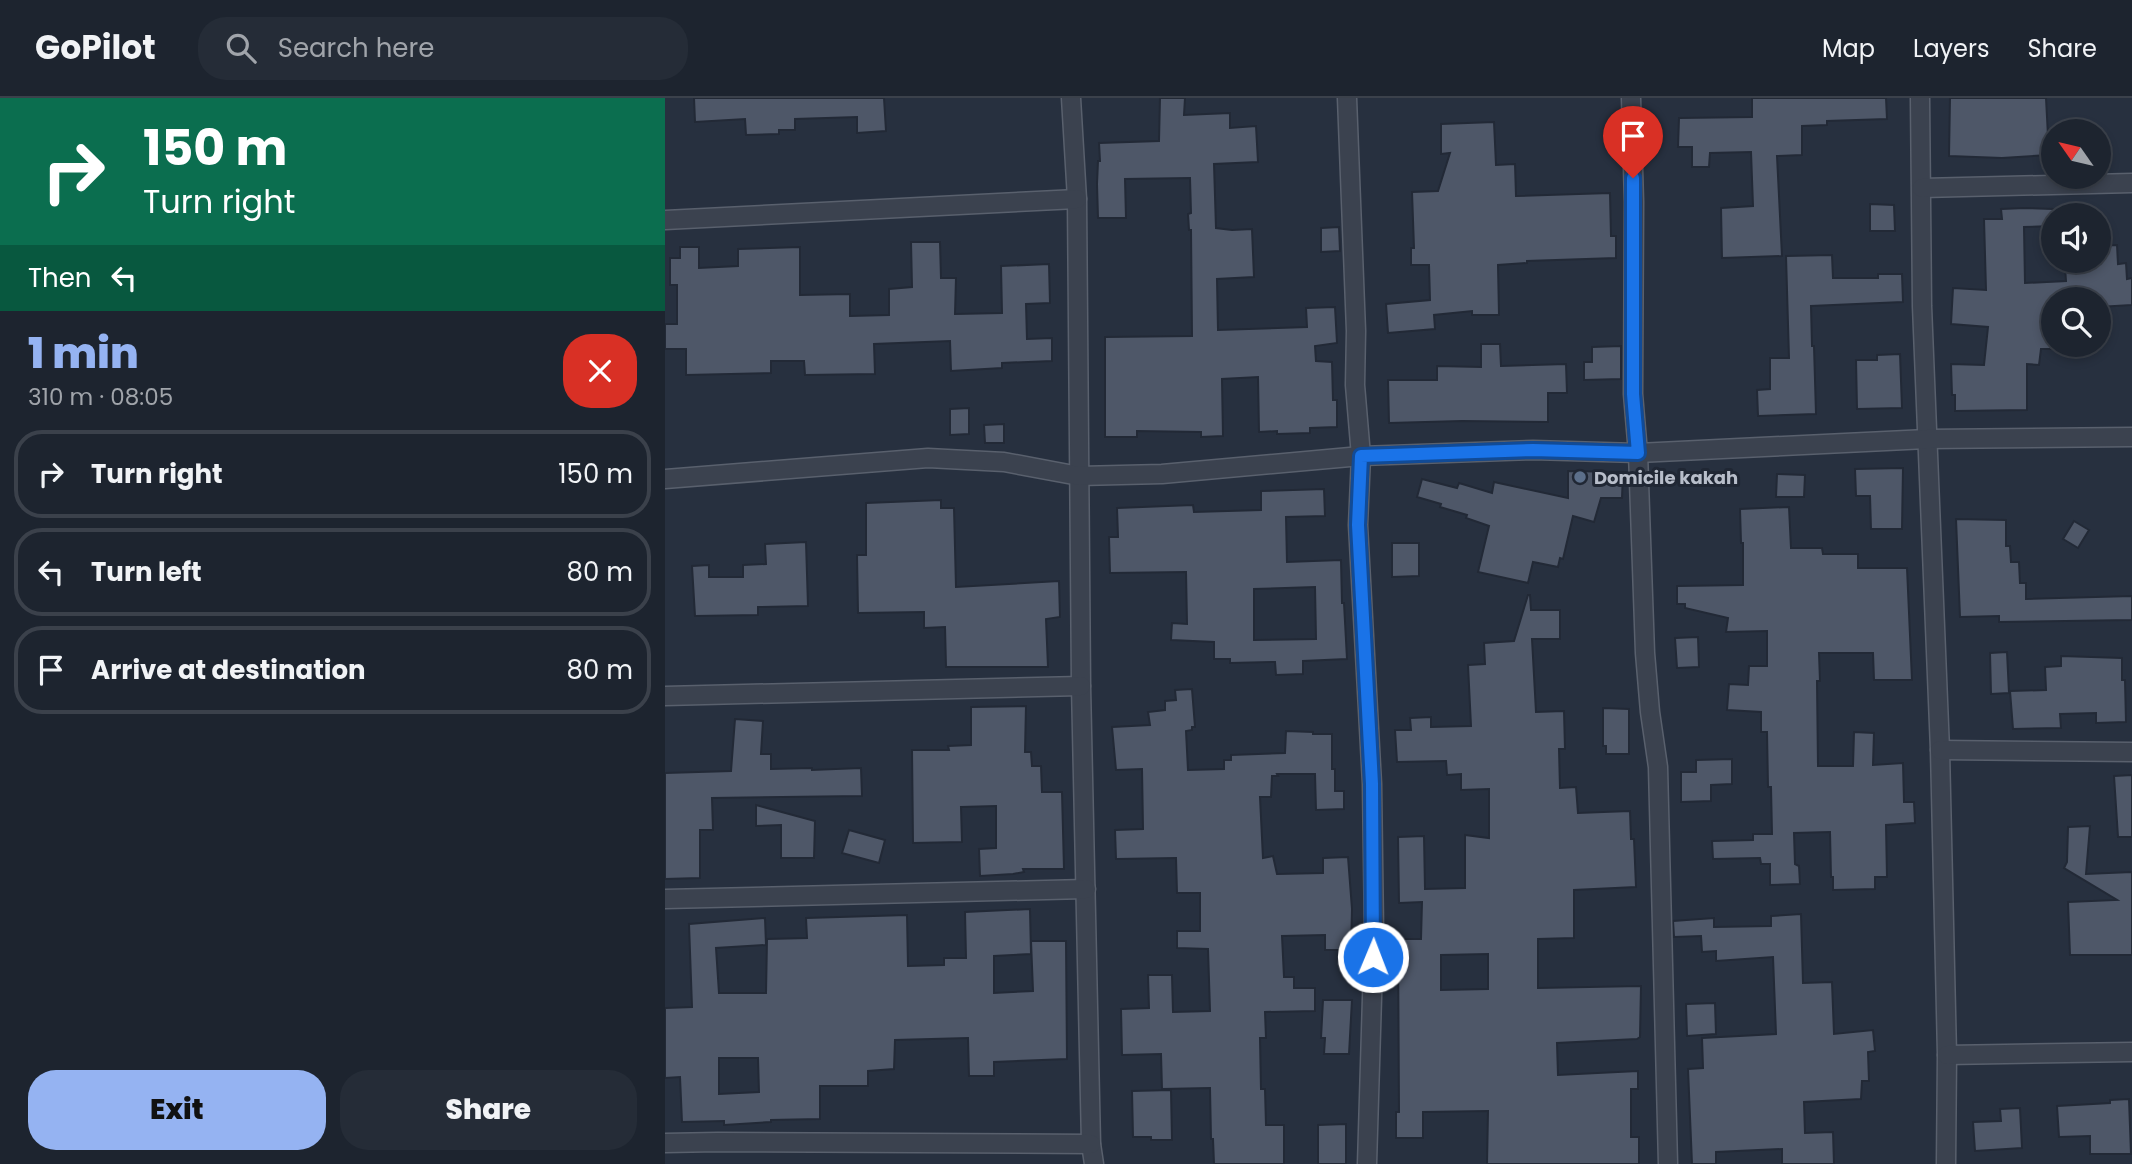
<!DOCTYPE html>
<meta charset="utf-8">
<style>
:root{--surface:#1d242f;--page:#252c37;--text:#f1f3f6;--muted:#a0a4aa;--line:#3b414b;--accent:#95b3f2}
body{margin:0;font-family:Poppins,sans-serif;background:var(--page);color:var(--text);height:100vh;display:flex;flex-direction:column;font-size:26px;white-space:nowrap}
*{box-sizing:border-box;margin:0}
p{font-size:23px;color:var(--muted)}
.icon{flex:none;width:38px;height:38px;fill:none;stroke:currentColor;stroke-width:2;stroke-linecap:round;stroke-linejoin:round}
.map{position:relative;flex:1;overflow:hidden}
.panel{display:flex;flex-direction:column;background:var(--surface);width:665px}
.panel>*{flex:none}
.top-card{background:#0b6e4f;color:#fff;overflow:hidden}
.needle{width:46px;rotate:304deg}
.buttons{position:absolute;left:1376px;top:21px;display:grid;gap:14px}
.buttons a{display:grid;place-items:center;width:70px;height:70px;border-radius:50%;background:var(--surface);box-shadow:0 4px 10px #0003,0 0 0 2px var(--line);font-size:35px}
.pin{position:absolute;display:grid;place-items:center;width:60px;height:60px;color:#fff;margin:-72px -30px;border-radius:50% 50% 50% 0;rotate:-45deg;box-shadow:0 0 7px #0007}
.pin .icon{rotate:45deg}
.me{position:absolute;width:77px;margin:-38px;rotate:1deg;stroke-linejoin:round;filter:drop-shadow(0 0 5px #0008)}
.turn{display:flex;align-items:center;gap:24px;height:147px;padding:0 28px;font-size:32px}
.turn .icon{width:91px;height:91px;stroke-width:2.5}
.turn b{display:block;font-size:49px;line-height:60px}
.then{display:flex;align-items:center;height:66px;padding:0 28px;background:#0003;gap:14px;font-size:26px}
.round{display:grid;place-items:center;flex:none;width:74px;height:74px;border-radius:28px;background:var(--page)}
.headline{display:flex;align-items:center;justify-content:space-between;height:119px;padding:0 28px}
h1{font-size:42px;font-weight:800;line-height:52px;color:var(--accent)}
.primary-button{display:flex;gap:14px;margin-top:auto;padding:14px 28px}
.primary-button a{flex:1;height:80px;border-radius:28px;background:var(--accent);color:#111;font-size:28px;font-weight:800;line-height:80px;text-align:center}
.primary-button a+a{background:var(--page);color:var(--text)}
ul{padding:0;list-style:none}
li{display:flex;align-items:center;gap:21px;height:88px;margin:0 14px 10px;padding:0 14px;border:4px solid var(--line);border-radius:28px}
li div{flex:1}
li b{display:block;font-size:26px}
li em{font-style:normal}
header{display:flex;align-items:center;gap:42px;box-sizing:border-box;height:98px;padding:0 35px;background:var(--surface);border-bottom:2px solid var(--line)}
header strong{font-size:33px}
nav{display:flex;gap:38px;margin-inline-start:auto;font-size:24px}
.search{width:490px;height:63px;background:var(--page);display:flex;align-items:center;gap:18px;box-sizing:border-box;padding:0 24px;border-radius:28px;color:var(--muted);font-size:26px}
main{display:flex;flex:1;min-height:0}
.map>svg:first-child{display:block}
</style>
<header>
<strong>GoPilot</strong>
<div class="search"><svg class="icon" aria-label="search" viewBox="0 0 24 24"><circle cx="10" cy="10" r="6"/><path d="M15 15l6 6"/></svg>Search here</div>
<nav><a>Map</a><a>Layers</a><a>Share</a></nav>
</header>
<main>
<section class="panel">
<div class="top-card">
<div class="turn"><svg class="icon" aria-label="right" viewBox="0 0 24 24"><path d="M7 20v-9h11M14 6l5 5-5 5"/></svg><div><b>150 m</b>Turn right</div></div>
<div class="then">Then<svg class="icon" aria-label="left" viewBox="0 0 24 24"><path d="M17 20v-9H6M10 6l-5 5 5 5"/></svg></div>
</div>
<div class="headline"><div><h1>1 min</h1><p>310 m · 08:05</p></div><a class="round" style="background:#d93025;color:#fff"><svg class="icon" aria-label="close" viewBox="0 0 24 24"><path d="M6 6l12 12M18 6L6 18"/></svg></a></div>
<ul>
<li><svg class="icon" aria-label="right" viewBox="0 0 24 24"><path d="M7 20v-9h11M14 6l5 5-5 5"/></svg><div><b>Turn right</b></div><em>150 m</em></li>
<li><svg class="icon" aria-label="left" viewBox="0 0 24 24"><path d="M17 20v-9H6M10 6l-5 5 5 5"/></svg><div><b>Turn left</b></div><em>80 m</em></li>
<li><svg class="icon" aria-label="arrive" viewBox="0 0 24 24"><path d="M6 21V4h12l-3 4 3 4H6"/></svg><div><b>Arrive at destination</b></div><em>80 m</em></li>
</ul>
<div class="primary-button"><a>Exit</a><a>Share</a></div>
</section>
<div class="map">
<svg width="1467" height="1066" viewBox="0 0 1467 1066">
<rect width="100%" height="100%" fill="#27303f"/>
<g fill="#4e5768" stroke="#222936" stroke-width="2" fill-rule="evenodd">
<polygon points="29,0 219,0 221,33 192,35 192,19 130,21 130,32 114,32 114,36 81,37 80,21 30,24"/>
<polygon points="495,0 520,0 519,17 565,15 565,30 591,28 593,64 549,66 551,130 567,132 587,131 589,179 552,181 553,232 642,229 641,210 670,209 672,245 650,248 651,263 667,264 668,302 672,302 672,329 645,330 645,335 612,336 612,333 594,334 593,279 557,281 558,338 536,339 536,334 472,333 472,339 440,339 440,239 527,238 526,132 524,132 523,116 526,115 525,80 460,81 461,120 433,120 432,86 433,63 435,63 434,45 494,43"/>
<polygon points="1087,0 1221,0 1222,21 1162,23 1162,27 1137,28 1137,57 1112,58 1117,158 1057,160 1056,110 1088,108 1086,54 1045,55 1044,69 1027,69 1027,49 1013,49 1014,20 1087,19"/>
<polygon points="1285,0 1381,0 1384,57 1337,60 1284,58"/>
<polygon points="829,24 831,67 850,66 851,98 945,95 946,138 951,138 951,160 862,163 862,165 833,167 834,217 807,217 807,213 769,217 770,231 723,235 721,206 765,202 764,167 746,167 746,150 749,150 747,94 773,93 785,55 776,56 776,26"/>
<polygon points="1205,106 1229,107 1230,133 1205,133"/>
<polygon points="1360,110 1388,111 1388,128 1359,129 1360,185 1401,183 1400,169 1422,167 1422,163 1433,163 1433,148 1452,147 1453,166 1461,165 1462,181 1467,180 1467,207 1433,209 1433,201 1388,201 1388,251 1376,251 1374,267 1362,266 1362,312 1290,313 1290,297 1287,297 1286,266 1319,267 1323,229 1286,226 1288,190 1321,192 1319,121 1337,121 1336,111"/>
<polygon points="674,129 675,153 656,154 656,130"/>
<polygon points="246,144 275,144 276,180 291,180 290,216 337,215 336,168 384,166 385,205 361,206 362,241 387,240 387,263 337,265 337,270 286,273 285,243 209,246 210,276 140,277 139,263 106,263 106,275 21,277 21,251 0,251 0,226 12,226 12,187 5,187 5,160 15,160 15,149 34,149 34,170 73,168 73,151 135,149 135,197 185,196 185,218 224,217 224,191 247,189"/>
<polygon points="1167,157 1168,180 1213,180 1213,176 1237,176 1238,204 1146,208 1147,248 1149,248 1151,316 1093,318 1092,292 1105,291 1105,260 1124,260 1121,158"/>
<polygon points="816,246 835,246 836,268 901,266 902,295 883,295 883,324 797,323 724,325 723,282 772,282 772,268 816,269"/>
<polygon points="956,248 956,281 919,282 919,264 927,264 927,249"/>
<polygon points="1235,256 1237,310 1192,311 1191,262 1212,262 1212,257"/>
<polygon points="304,310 304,336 285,337 285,311"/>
<polygon points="339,326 339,345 320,345 319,327"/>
<polygon points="1238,370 1237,431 1206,431 1205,398 1191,398 1190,371"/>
<polygon points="903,373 958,374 957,400 936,400 929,424 908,418 898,461 895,460 893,469 868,464 863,485 813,474 824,428 801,420 802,417 775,409 776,406 752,399 757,381 792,390 794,385 827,395 829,384 903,400"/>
<polygon points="1112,376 1140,377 1139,399 1111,399"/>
<path d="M659,391L660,418L621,419L622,464L676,462L677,505H679L682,561L638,563V576L611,577L610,564L565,565V561H549V544L506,542L507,525L522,526L521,474L445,475L444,439H453L452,410L528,407L529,414L596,412V393ZM650,489L651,541L589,542V491Z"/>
<polygon points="276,402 276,410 289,410 291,489 394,483 395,519 381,521 383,569 281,569 280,529 259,530 259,514 193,515 192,457 201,457 201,405"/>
<polygon points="1124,409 1126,450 1157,450 1158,456 1193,456 1193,470 1242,470 1247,582 1209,582 1208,555 1154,555 1155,583 1152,583 1153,668 1188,668 1189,634 1209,635 1208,667 1238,665 1239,704 1249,704 1250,725 1221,727 1222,779 1210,779 1210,791 1168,792 1168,779 1166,779 1165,734 1129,735 1130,766 1134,768 1135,786 1105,787 1105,766 1096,766 1095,760 1048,761 1047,743 1088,742 1088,736 1107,736 1106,689 1103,689 1102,634 1096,634 1096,614 1062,612 1064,586 1083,587 1084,568 1102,568 1102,533 1061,534 1063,520 1020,510 1020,506 1012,506 1012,488 1078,487 1078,445 1076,445 1075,411"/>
<polygon points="1291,421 1341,422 1341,448 1345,448 1346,464 1354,464 1355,485 1361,485 1361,501 1467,498 1467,522 1334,524 1334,518 1295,519"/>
<polygon points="1409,423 1424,432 1413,450 1398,441"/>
<polygon points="141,444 143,508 93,509 93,517 30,518 27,468 44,467 44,479 78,479 78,467 101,466 100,446"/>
<polygon points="727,445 754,445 754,478 727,479"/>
<path d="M863,497H865L866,512H895V541H867L871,614L899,613L900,651H894L895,690L911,689L913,715L965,713L966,741H969L971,789L909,792V840L873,841V890L976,888L975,939L972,941L892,945L893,977L973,973V991H966V1039H974V1066H822L823,1013L758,1014V1040H731V1014H734L733,841H756L757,804L734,805L733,739L759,738L760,791L800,790V737L824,740V691L796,692V676L782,677L781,663L732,664L730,632H746L745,620L766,619V629L806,628L803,567L820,566L819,545L849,543ZM823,856V891L776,892V857Z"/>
<polygon points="1033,539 1034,569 1012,570 1010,540"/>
<polygon points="1342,554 1344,595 1326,596 1325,555"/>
<polygon points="1396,558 1457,560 1457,582 1460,582 1461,624 1431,625 1431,615 1395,616 1396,630 1348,631 1345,593 1381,592 1380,569 1396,568"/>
<polygon points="527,591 530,629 527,629 527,632 521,633 523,672 559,671 559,662 566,662 566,657 620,655 621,633 648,634 648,636 667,636 667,671 670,671 670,693 679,693 679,711 651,712 650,676 612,676 613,678 607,678 606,699 595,699 598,760 608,758 612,776 658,775 658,760 683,759 687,811 686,852 660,852 660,837 617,838 619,879 629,879 629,890 650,890 650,913 600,914 601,940 595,940 596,991 600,991 601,1027 619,1027 619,1066 549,1066 548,1041 546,1041 545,990 497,991 496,956 457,957 456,911 484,910 483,877 507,877 508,914 545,913 543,851 512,850 512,833 535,833 535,795 512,795 511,760 451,761 450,732 478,731 477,671 451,672 447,629 485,627 483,614 500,612 500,603 511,602 510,592"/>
<polygon points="361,608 360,654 366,654 367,668 376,668 377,694 397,694 399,771 358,771 359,774 348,776 315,778 314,751 331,750 331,708 296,709 297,744 248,745 247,652 284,652 283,648 306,647 306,609"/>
<polygon points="938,610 964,611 964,656 941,656 941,648 938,648"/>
<polygon points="70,621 98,623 96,656 106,656 106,671 147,670 147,672 196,670 197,698 47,700 48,732 35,732 35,780 0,781 0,675 66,673"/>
<polygon points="1067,661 1067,686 1046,687 1046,703 1016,704 1016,674 1031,674 1031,662"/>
<polygon points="1467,677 1467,739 1453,739 1449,678"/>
<polygon points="91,707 150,723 149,760 116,760 116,727 91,728"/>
<polygon points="1425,728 1421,776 1467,774 1467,857 1405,857 1403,804 1452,802 1399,770 1402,764 1403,729"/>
<polygon points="184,732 220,742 214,765 177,755"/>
<path d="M365,811L366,856L329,858V895L368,893L366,843H401L402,961L329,964V978H304L303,940L230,942L229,971L203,973V988H155V1021L106,1022V1024L59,1027V1023L17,1024L15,979L0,980V910L27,909L24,826L100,820L101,847L51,850L54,895H101L102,841L142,840L141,820L242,817L243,868L279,867V860H301L300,814ZM54,960H93L94,994L54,996Z"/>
<polygon points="1136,816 1138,885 1167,884 1169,936 1208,932 1210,953 1203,954 1204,983 1197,983 1196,1001 1139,1004 1140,1035 1168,1034 1169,1066 1117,1066 1117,1051 1051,1054 1051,1066 1027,1066 1023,971 1038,970 1037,940 1111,936 1108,859 1051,863 1051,853 1037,854 1036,838 1009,839 1008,823 1049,820 1049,829 1106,828 1106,818"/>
<polygon points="658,902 687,902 684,956 659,956 660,940 656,940"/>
<polygon points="1050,905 1051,936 1022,938 1021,906"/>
<polygon points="506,992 507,1042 486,1042 486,1039 468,1039 467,993"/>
<polygon points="1464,1001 1466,1056 1425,1056 1425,1038 1394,1039 1392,1008 1445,1005 1445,1002"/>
<polygon points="1355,1010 1357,1050 1310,1053 1308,1024 1336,1023 1335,1011"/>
<polygon points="681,1026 681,1066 653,1066 653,1027"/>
</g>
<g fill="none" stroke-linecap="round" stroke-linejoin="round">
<g stroke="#59606d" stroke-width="21">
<g id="minor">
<polyline points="406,0 412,101 416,588 426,1046 429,1066"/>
<polyline points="682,0 691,233 690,287 696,358 693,427 707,686 709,833 702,1066"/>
<polyline points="966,0 969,104 968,296 973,355 980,555 985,614 993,669 1003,1066"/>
<polyline points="1255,0 1257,208 1275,652 1282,957 1281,1066"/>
<polyline points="1257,90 1467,85"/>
<polyline points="0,122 412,101"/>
<polyline points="0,381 263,360 339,364 414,378 497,376 696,358 868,352 973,355 1262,341 1467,339"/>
<polyline points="0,598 416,588"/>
<polyline points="1275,652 1467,654"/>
<polyline points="0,801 421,791"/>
<polyline points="1282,957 1467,954"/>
<polyline points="0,1045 53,1044 426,1046"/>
</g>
</g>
<use href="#minor" stroke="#3b424f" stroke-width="18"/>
</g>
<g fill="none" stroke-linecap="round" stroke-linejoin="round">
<g stroke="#114b97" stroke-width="18">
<polyline id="route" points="708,859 707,686 693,427 696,358 868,352 973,355 968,296 968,80"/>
</g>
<use href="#route" stroke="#1a73e8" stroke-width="12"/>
</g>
<circle fill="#5c6f8a" stroke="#202734" stroke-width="2.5" cx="915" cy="379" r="7"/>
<g text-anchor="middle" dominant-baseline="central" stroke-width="6" stroke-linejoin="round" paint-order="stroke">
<g font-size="18" font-weight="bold" fill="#b8beca" stroke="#202734" text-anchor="start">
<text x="929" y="379">Domicile kakah</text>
</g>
</g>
</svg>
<div class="buttons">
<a><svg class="needle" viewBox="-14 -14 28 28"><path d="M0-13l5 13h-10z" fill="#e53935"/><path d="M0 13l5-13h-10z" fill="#a0a4aa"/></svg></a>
<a><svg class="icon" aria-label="sound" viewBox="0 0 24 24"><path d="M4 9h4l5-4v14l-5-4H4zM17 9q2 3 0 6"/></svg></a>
<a><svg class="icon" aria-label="search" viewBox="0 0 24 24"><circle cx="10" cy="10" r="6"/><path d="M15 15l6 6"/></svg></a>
</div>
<div class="pin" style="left:968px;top:80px;background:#d93025"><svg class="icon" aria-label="arrive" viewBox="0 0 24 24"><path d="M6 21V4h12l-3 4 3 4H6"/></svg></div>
<svg class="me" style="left:708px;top:859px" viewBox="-20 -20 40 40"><circle r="17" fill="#1a73e8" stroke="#fff" stroke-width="3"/><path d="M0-11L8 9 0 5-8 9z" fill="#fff"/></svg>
</div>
</main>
